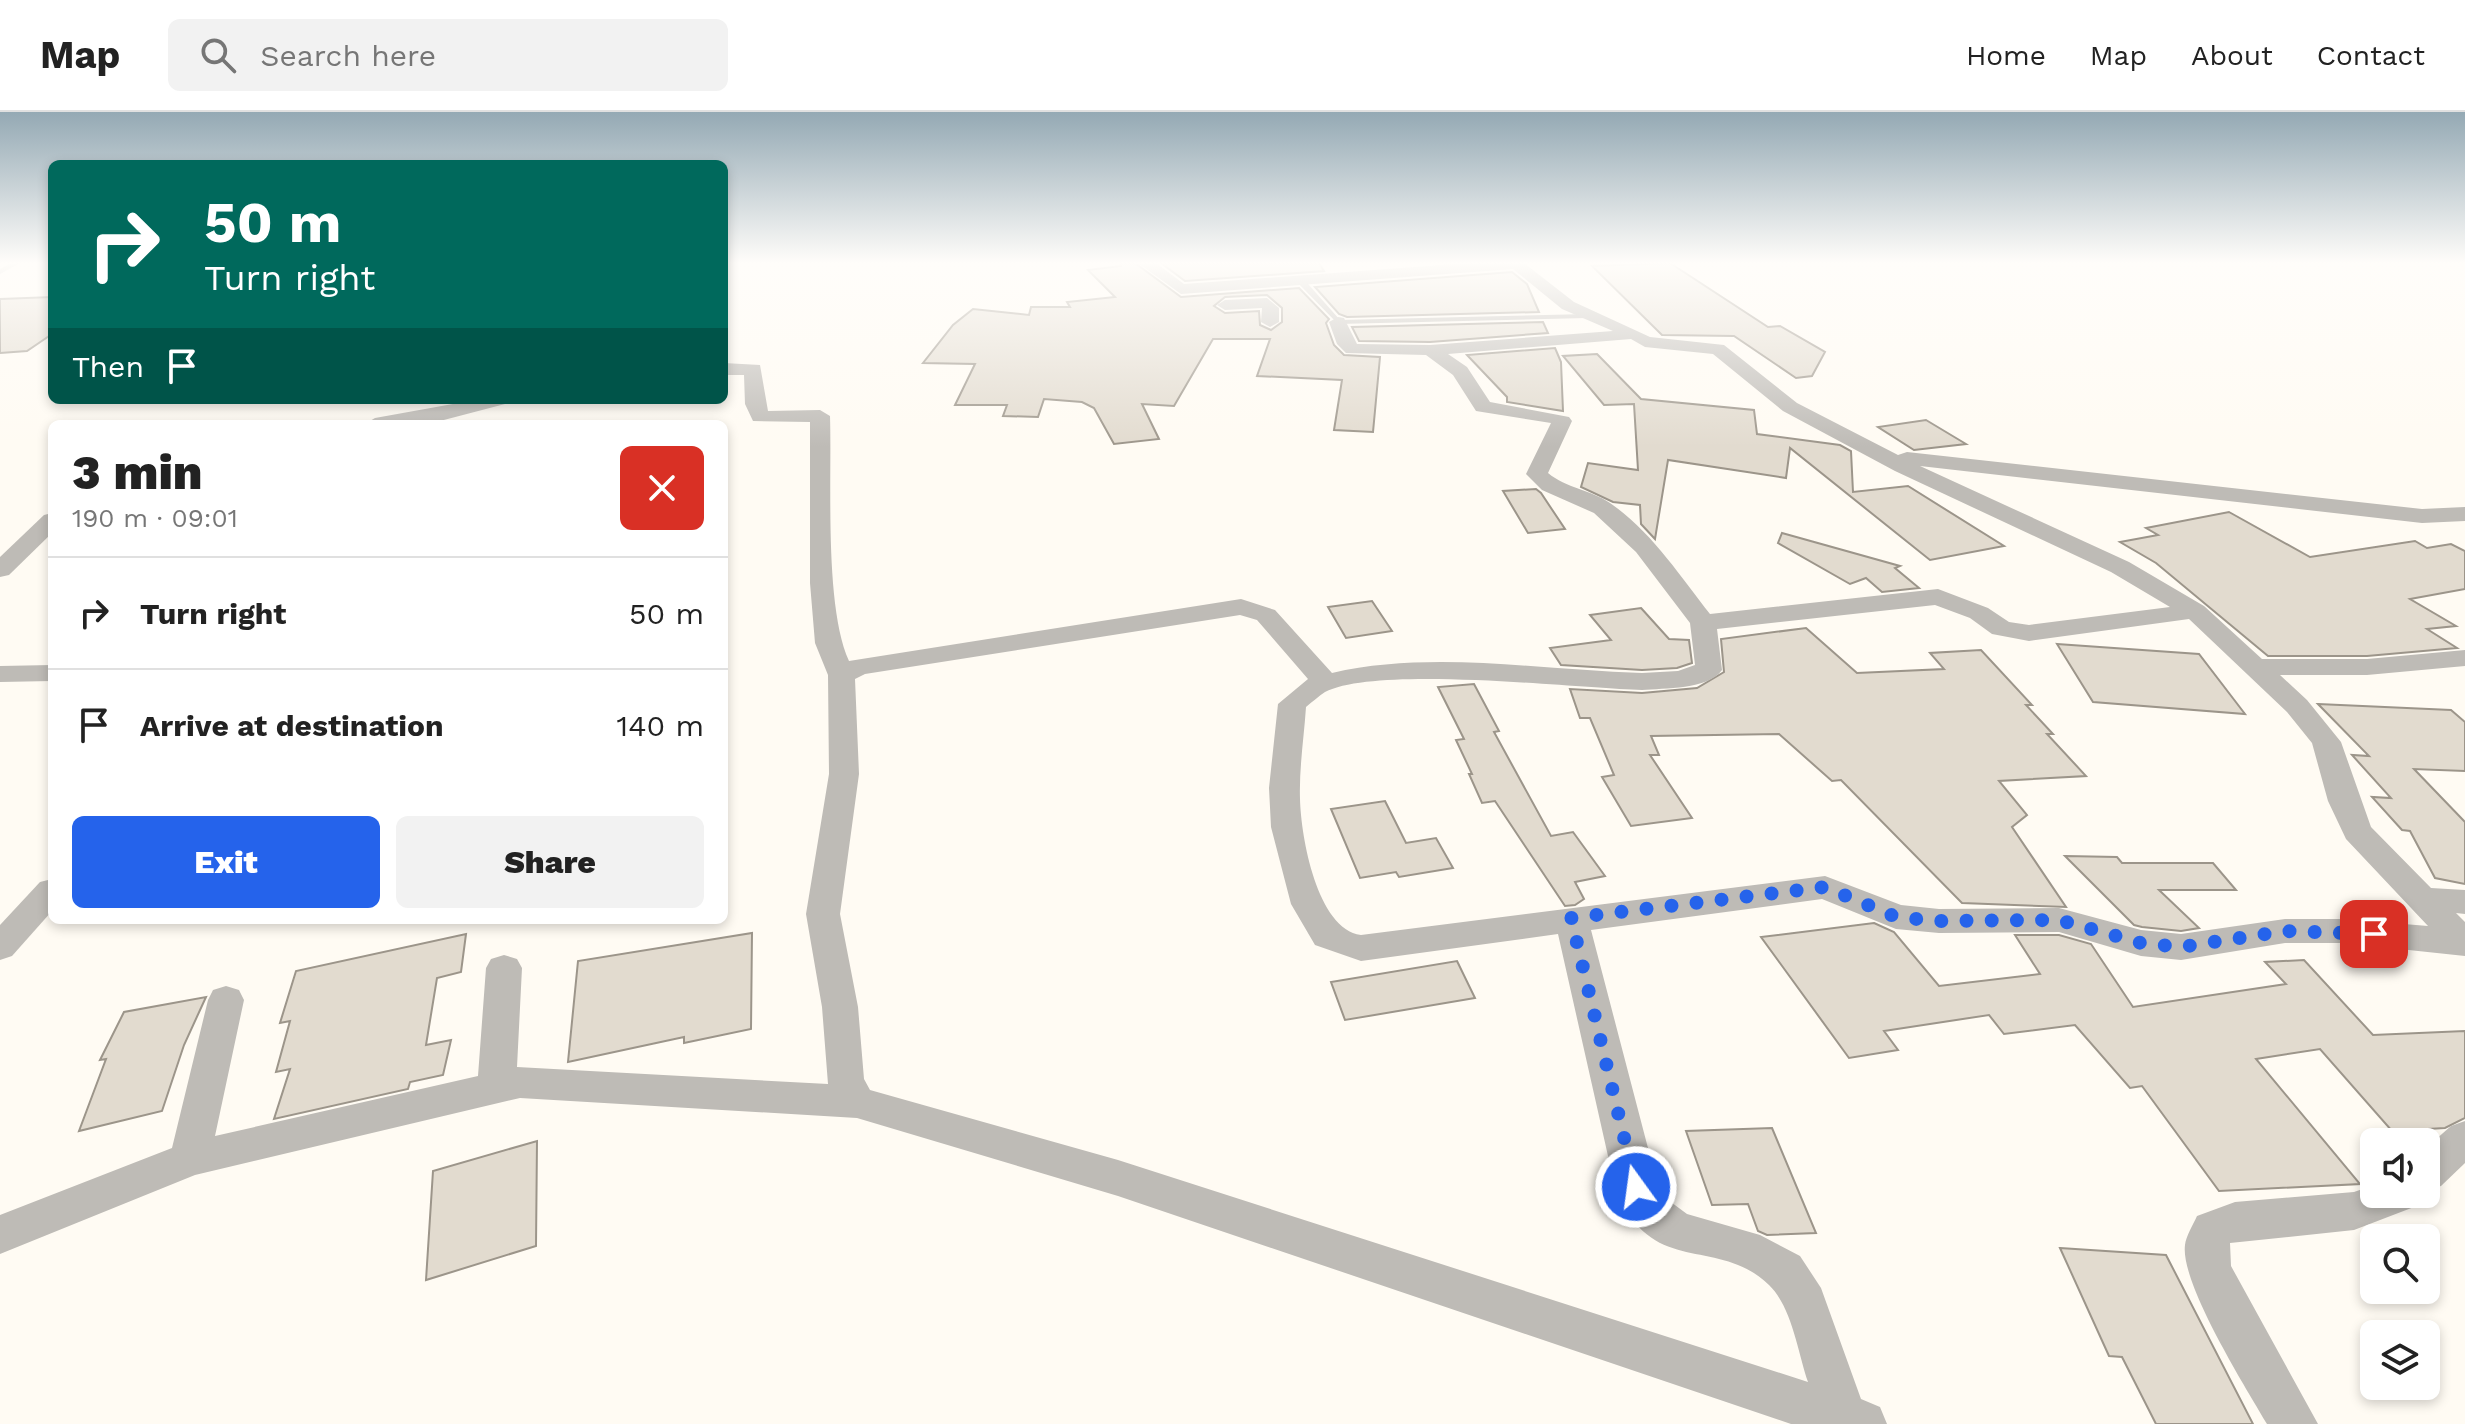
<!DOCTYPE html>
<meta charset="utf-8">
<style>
:root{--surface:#fff;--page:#f2f2f2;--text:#222;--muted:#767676;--line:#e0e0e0;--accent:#2563eb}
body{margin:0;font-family:"Work Sans",sans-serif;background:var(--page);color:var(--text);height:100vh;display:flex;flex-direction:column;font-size:30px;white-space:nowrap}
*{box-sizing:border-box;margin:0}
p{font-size:26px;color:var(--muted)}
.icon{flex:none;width:44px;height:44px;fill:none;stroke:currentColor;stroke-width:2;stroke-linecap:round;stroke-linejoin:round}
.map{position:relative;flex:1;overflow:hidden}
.panel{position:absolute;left:48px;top:308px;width:680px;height:504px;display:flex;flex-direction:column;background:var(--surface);border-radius:12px;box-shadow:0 4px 12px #0003}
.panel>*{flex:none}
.guide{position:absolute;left:48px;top:48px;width:680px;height:244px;border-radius:12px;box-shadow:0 4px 12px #0003;background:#00695c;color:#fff;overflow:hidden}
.tools{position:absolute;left:2360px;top:1016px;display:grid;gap:16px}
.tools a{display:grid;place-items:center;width:80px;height:80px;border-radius:12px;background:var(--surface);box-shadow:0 4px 12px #0003;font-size:40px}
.pin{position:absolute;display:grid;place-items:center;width:68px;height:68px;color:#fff;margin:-34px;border-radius:16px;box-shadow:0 4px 12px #0006}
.me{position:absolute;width:88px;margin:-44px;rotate:346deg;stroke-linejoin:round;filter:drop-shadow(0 0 6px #0008)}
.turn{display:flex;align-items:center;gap:28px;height:168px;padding:0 24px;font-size:36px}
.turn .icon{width:104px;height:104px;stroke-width:2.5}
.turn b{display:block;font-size:56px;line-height:68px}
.then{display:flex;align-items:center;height:76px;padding:0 24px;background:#0003;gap:16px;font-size:30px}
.round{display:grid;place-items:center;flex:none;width:84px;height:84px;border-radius:12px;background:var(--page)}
.summary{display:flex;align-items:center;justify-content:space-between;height:136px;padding:0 24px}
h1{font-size:48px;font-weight:800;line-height:60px}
.primary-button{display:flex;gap:16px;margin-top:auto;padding:16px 24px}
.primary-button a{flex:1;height:92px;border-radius:12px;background:var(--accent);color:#fff;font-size:32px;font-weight:800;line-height:92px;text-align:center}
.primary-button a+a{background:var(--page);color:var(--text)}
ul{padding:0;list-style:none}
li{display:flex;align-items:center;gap:24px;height:112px;padding:0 24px;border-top:2px solid var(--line)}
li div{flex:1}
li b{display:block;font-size:30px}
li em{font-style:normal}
header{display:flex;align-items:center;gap:48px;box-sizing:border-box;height:112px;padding:0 40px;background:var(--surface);border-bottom:2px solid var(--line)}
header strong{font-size:38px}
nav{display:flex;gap:44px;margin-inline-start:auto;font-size:28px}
.search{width:560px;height:72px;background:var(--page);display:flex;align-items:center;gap:20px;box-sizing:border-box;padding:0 28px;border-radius:12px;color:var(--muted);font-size:30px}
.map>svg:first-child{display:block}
</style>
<header>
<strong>Map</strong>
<div class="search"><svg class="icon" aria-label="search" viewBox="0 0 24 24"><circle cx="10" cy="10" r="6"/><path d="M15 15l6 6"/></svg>Search here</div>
<nav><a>Home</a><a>Map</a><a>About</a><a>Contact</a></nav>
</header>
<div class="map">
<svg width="2465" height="1312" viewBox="0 0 2465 1312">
<rect width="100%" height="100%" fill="#fffbf3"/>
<g fill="#e2dbcf" stroke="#9c958a" stroke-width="2" fill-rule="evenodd">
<path d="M1120,151H1135L1181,185L1299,176L1329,207L1326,211L1334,233L1344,243L1380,245L1373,320L1334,318L1342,268L1257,264L1270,227H1213L1174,294L1142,292L1159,327L1114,332L1094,296L1082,290L1044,287L1038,305L1003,304L1007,293H955L975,252L923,251L953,213L973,197L1029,203L1031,195H1070L1067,190L1115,185L1088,158L1121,154ZM1267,183L1282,196V210L1271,218L1260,213L1259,199L1225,201L1214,194L1225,185Z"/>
<polygon points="1161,151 1319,151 1324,159 1185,169"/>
<polygon points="1670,151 1768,215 1780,214 1825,240 1812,264 1796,266 1734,224 1662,223 1592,154"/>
<polygon points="1512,160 1527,172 1539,200 1347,205 1339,202 1315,175"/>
<polygon points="52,185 52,222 27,239 0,241 0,187"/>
<polygon points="1543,210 1548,221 1430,230 1359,229 1352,215"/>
<polygon points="1555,236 1561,250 1563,299 1507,290 1507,285 1467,243"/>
<polygon points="1597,242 1641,287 1754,298 1757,322 1840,333 1851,339 1853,380 1908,374 2004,434 1930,448 1790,336 1786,366 1668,348 1655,427 1641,412 1640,393 1613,390 1581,375 1588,351 1638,358 1634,292 1604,293 1563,244"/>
<polygon points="1926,308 1966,332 1914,338 1878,315"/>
<polygon points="1536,377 1541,381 1565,417 1528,421 1503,379"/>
<polygon points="2229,400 2310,445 2415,429 2427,436 2451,432 2465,439 2465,477 2410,487 2456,514 2427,517 2457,536 2367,544 2268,544 2156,451 2120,430 2158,423 2146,416"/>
<polygon points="1782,421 1900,454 1895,456 1919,476 1882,480 1866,466 1850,472 1778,431"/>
<polygon points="1372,489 1392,519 1346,526 1328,495"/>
<polygon points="1641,496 1669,527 1689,528 1692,551 1677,556 1642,558 1561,553 1550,536 1611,528 1590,503"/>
<polygon points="1806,516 1857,561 1944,557 1930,541 1981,538 2032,593 2026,593 2053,622 2047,622 2086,664 1999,669 2027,703 2012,715 2066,795 1962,791 1841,668 1832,669 1779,622 1651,624 1659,643 1650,643 1692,706 1631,714 1602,665 1614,663 1590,606 1580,606 1570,577 1642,581 1697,576 1724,560 1721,527"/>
<polygon points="2057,532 2199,542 2245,602 2093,590"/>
<polygon points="1474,572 1499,619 1494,620 1551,724 1573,720 1605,764 1575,770 1584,787 1575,793 1565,794 1495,689 1482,691 1469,662 1472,662 1456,628 1464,627 1438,575"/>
<polygon points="2318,592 2451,598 2465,610 2465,659 2414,657 2465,710 2465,772 2435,766 2410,719 2402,718 2372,685 2391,686 2352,643 2369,644"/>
<polygon points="1385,689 1406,731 1436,726 1453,756 1399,765 1396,760 1360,766 1331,697"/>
<polygon points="2065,744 2117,745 2122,751 2213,751 2236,778 2159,778 2199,816 2181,819 2142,815 2134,813"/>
<polygon points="1874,811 1894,820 1939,874 2040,862 2015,823 2059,823 2091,832 2133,895 2286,872 2265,850 2304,848 2373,923 2465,919 2465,1006 2445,1016 2392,1019 2320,937 2256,947 2360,1072 2219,1079 2142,974 2130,976 2075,913 2004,922 1989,903 1884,919 1898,938 1849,946 1761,825"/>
<polygon points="752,821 751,917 684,931 684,925 568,950 578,849"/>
<polygon points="466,822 461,860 437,866 426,933 451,928 443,963 410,970 408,977 274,1007 290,957 276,960 290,909 280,911 296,859"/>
<polygon points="1457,849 1475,886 1345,908 1331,870"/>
<polygon points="206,885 184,933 162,999 79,1019 106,947 100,948 124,900"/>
<polygon points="1772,1016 1816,1121 1767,1123 1758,1119 1748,1092 1712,1093 1686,1019"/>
<polygon points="537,1029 536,1134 426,1168 433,1059"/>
<polygon points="2060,1136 2166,1143 2253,1312 2156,1312 2122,1245 2109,1244"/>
</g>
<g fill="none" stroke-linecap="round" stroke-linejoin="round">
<g fill="#bebbb6" fill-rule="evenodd">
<polygon points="11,151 20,151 0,162 0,157"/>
<polygon points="1295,164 1301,164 1340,208 1587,202 1591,204 1587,206 1338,212 1295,168"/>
</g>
<g fill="#bebbb6" fill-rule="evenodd">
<path d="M1138,151H1156L1184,172L1468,151H1524L1574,190L1650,225L1724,233L1797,291L1898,343L1907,340L2422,397L2465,395V409L2422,411L1920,354L2129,450L2204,494L2262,547H2367L2465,538V554L2367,563H2280L2307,588L2341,630L2371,715L2431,776L2465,778V802L2456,801L2465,810V844L2343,831H2285L2181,848L2141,844L2059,820L1939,821L1896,817L1822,787L1591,818L1660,1082L1687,1102L1760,1123L1800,1144L1821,1176L1861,1287L1880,1295L1887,1312H1791L1118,1084L857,1006L520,986L195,1063L0,1142V1103L172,1036L208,888L213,878L226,874L239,878L244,888L215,1024L478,964L486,856L491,847L504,843L517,847L522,856L517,955L828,972L822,895L806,802L829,662L828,563L815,531L810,471V310L753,309L745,292L744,263H724V251L760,253L768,299L820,298L830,304C832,368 824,494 849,549L1241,487L1275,498L1332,561C1431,538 1541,558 1642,561L1678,559L1695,553L1690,511L1636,440L1594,401L1542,378L1526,362L1551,311L1476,299L1453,263L1426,243L1346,241L1337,232L1329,210L1338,205L1344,206L1357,232L1430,233L1613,219L1562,197L1513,157L1181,182ZM1631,227L1645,235L1713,242L1783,299L1895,359L2111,460L2170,495L2029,513L2009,510L1988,496L1938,477L1710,502C1680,464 1651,419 1610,391C1591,378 1566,376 1548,361L1572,309L1569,305L1490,290L1467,255L1448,242ZM1935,493L1970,506L1992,522L2029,529L2189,507L2287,600L2312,631L2328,689L2346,727L2428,814L2343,807H2285L2181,822L2141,818L2059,796L1939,797L1901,793L1825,764L1361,823C1317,817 1301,725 1300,687C1299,656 1304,626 1306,595C1312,590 1319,584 1325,580C1377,553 1575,576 1642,578C1664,576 1708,578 1722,558L1717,517ZM1240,503L1257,508L1308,567L1278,592L1269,676L1271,715L1291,792L1315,833L1361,849L1558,822L1615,1075C1651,1168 1716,1122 1769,1173C1792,1195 1798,1241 1808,1270L1118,1048L870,978L864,967L858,895L840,802L859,662L855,567L865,562Z"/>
<polygon points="1267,186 1279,196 1279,210 1270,215 1261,210 1262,196 1225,198 1217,193 1225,188"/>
<polygon points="475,288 508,288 505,292 440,309 365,312 375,306"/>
<polygon points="52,401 52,421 9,463 0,465 0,445 44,403"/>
<polygon points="52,553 52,569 0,570 0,554"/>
<polygon points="52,767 52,799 12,844 0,848 0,813 40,770"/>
<polygon points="2465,1009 2465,1051 2441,1074 2426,1079 2426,1036 2451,1014"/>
<path d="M2374,1073V1082H2420L2414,1095L2354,1118L2230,1131L2231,1154L2318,1312H2267C2246,1276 2180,1171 2185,1133C2186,1124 2193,1113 2197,1104L2235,1090L2354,1080Z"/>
</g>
</g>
<linearGradient id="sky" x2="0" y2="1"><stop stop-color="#94a9b4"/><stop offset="0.45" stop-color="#fffdfa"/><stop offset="1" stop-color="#fffdfa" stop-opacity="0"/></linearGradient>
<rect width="2465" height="335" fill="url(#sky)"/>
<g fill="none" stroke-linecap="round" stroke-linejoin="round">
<polyline stroke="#2563eb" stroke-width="14" stroke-dasharray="0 25.2" points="1636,1075 1571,806 1825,775 1896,805 1939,809 2059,808 2141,831 2181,835 2285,819 2374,822"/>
</g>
</svg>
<div class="tools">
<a><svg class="icon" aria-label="sound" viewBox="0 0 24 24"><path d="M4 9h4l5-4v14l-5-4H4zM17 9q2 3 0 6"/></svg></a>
<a><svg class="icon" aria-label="search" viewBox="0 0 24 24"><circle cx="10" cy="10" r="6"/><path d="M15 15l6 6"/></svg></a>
<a><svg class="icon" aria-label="layers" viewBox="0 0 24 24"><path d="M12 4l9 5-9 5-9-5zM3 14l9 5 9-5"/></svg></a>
</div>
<div class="pin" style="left:2374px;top:822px;background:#d93025"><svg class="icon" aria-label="arrive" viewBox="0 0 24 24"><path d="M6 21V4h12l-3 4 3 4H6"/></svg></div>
<svg class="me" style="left:1636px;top:1075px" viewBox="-20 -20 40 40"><circle r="17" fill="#2563eb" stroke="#fff" stroke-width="3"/><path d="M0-11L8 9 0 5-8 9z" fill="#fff"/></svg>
<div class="guide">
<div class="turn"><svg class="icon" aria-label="right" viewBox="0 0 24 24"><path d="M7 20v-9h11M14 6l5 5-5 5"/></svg><div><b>50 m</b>Turn right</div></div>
<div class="then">Then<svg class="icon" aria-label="arrive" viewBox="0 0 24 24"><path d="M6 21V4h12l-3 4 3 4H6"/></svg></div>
</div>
<section class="panel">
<div class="summary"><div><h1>3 min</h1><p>190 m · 09:01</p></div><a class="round" style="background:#d93025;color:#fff"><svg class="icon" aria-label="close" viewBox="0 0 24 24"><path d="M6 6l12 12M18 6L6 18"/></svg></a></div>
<ul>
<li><svg class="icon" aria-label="right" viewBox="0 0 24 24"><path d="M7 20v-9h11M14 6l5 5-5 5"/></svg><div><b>Turn right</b></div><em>50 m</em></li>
<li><svg class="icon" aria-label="arrive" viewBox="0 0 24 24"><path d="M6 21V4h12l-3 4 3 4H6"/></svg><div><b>Arrive at destination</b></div><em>140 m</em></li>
</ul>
<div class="primary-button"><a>Exit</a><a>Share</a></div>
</section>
</div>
